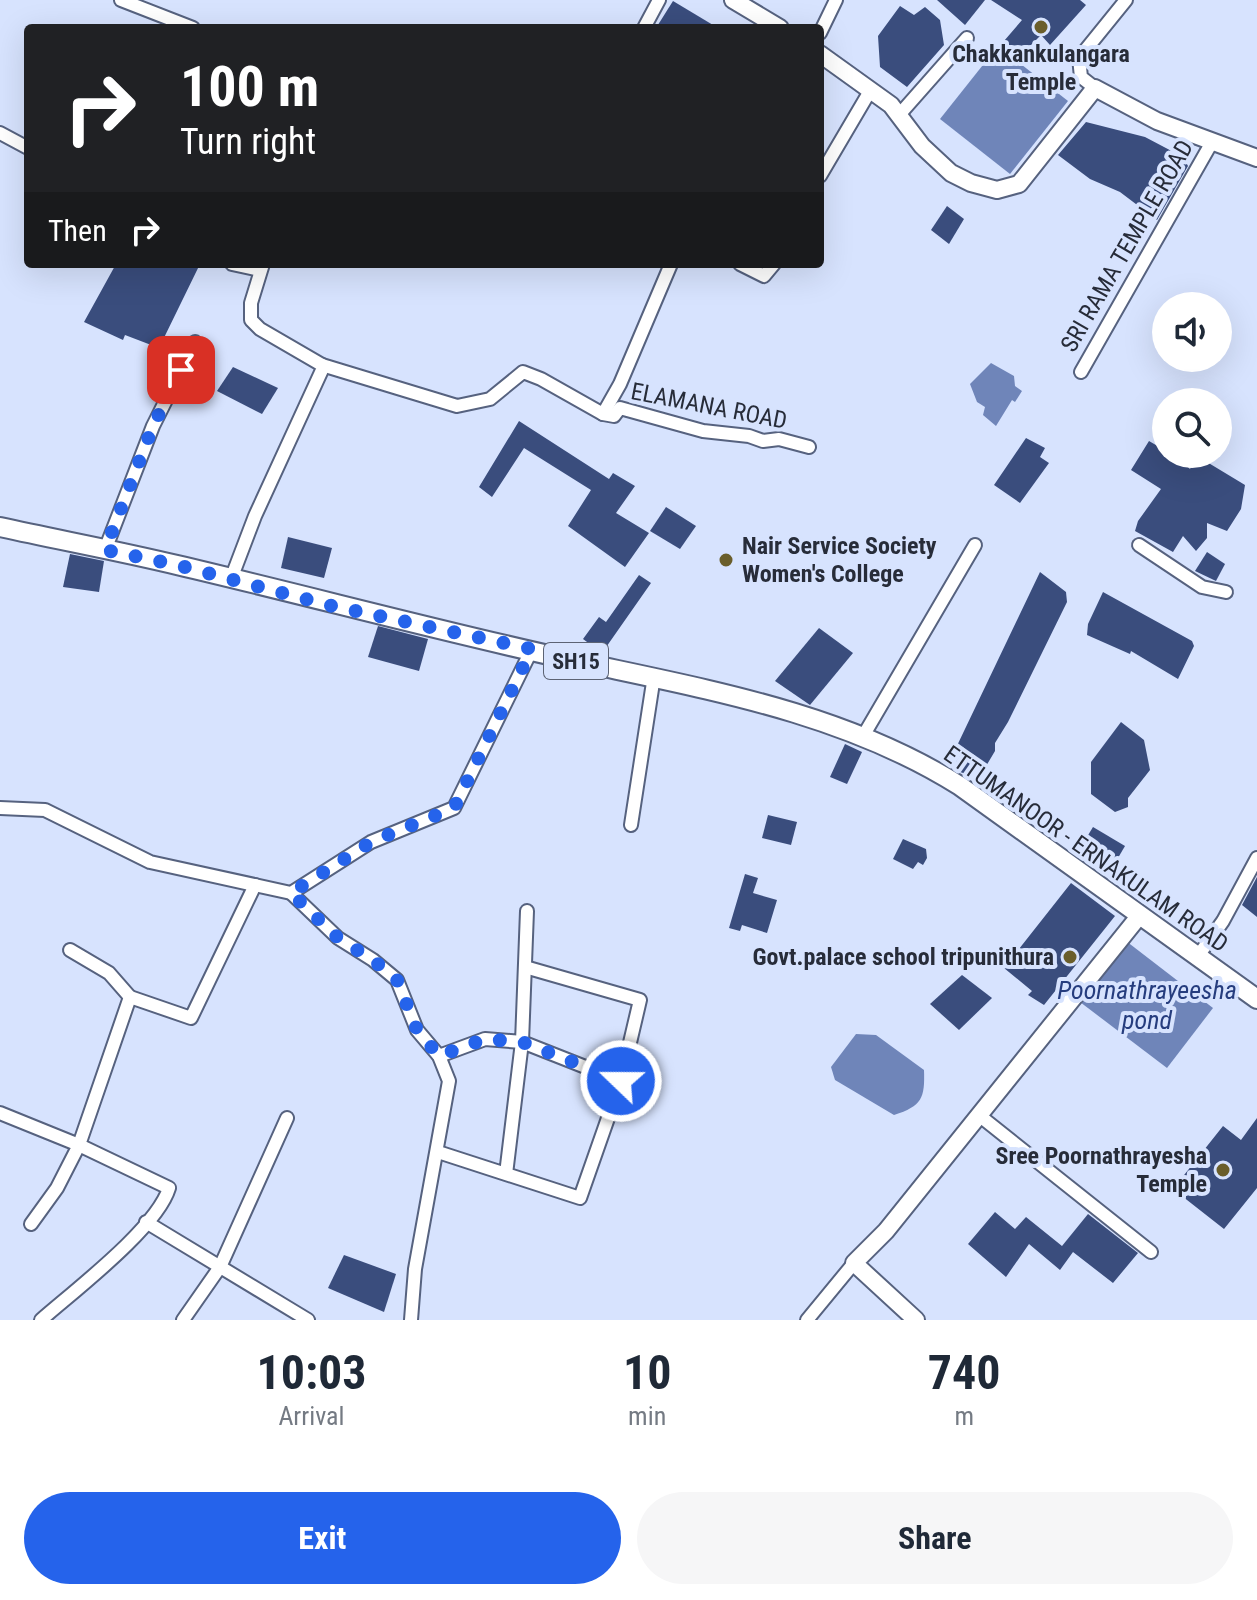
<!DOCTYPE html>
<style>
:root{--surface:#fff;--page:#f6f6f7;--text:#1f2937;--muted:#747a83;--accent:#2563eb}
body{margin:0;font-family:"Roboto Condensed",sans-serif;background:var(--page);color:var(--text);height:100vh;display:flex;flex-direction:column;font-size:30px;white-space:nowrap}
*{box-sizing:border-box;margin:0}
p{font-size:26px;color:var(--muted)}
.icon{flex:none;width:44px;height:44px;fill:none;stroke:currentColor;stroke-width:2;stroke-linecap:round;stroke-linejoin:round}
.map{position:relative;height:1320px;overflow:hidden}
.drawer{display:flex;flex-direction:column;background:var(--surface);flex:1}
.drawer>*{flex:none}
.guide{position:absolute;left:24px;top:24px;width:800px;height:244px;border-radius:8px;box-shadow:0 8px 32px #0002;background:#202124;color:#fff;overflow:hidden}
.fabs{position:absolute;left:1152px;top:292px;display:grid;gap:16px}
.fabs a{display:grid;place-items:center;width:80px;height:80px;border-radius:50%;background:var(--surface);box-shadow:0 8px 32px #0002;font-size:40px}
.pin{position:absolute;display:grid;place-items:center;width:68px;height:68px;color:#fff;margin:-34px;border-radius:16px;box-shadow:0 4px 12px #0006}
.me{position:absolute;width:88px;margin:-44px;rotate:292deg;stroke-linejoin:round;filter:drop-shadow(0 0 6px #0008)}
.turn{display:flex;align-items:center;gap:28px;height:168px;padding:0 24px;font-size:36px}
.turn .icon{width:104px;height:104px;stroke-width:2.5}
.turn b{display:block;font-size:56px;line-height:68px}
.then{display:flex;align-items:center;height:76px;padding:0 24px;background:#0003;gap:16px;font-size:30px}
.eta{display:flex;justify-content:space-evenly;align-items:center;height:136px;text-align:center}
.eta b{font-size:48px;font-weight:700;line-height:56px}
.button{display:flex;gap:16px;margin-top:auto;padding:16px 24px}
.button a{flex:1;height:92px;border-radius:48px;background:var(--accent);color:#fff;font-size:32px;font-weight:700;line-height:92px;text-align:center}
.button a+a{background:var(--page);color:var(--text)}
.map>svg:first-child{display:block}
</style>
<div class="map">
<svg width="1257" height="1320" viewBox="0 0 1257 1320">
<rect width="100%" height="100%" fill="#d7e3fe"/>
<g fill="#6f85b9">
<polygon points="998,46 1068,101 1010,174 940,119"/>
<polygon points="991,363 1014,376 1015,386 1022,391 1015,402 1012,400 996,426 983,415 985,407 977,402 970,384"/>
<polygon points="1126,941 1213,1008 1167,1068 1080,1002"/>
<path d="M856,1034L876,1035L924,1070C925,1098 922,1106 894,1115L835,1080L831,1067Z"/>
</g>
<g fill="#3a4d7d">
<polygon points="937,0 985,0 965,25"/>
<polygon points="991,0 1080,0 1086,5 1050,45 1041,35 1021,55 1004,41 1022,20"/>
<polygon points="673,1 718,28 656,28"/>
<polygon points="900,6 914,15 925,7 940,20 944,45 907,87 880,67 878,36"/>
<polygon points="1086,122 1145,137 1183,157 1188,166 1157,220 1120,192 1090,179 1058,155"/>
<polygon points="947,206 964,219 949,244 931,230"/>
<polygon points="116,264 200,264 159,348 125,335 123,340 84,322"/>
<polygon points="233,367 278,388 262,414 217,391"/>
<polygon points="519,421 609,479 613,473 635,486 616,513 649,533 625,567 568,526 591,490 524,448 492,497 479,487"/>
<polygon points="1026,438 1045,448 1040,457 1049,463 1020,503 994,485"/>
<polygon points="1149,441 1166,451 1166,454 1174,454 1190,469 1197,456 1245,485 1241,509 1227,531 1207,523 1207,538 1196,551 1183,536 1173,552 1135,531 1138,521 1161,489 1131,470"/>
<polygon points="666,507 696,526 680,549 650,531"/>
<polygon points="288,537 332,548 324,578 281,568"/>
<polygon points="1207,552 1225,564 1216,581 1195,571"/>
<polygon points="70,554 104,561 99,592 63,587"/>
<polygon points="1040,572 1066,592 1067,602 1008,722 995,743 995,751 979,778 960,772 957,770 954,752"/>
<polygon points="639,575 651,583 602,653 583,639 599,617 606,622"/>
<polygon points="1103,592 1192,641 1194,646 1178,679 1131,651 1130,654 1087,635 1088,624"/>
<polygon points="378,626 428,639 419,671 368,657"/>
<polygon points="819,628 853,653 810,705 775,681"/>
<polygon points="1121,722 1144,740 1150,770 1128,798 1128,807 1115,812 1091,794 1091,762"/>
<polygon points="845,744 862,752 847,784 830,777"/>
<polygon points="768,815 797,822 791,845 762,838"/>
<polygon points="1093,827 1125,846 1108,875 1076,855"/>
<polygon points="903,839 926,849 927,858 923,865 918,862 913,869 893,859"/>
<polygon points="745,874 758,878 753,893 777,900 767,933 742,925 740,931 729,928"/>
<polygon points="1257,877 1257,917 1242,905"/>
<polygon points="1071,883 1115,916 1044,1005 1028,995 1032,991 1004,968"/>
<polygon points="962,975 992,998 959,1030 930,1004"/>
<polygon points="1257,1118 1257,1188 1224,1229 1173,1189 1223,1126 1241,1140"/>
<polygon points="995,1212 1015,1229 1026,1217 1062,1246 1088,1214 1138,1253 1113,1283 1073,1252 1060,1270 1029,1244 1006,1277 968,1244"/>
<polygon points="344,1255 396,1274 384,1312 328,1288"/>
</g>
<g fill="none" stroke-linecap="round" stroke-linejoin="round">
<g stroke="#56627f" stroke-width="16">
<g id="street">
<polyline points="121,0 193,28"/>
<polyline points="644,28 659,0"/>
<polyline points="820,33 836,0"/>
<polyline points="1095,88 1081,77 1079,58 1126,0"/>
<polyline points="899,115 967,38"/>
<polyline points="0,133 28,148"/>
<polyline points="820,176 870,91"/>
<polyline points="232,264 260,270"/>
<polyline points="740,264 764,276 774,264"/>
<polyline points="322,365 457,406 490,399 523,372 541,379 603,414 614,416 620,408 703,431 749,436 763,441 779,439 809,447"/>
<polyline points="1081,372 1212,142"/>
<polyline points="603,414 620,384 671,264"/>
<polyline points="1139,545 1202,587 1226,592"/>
<polyline points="105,550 153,426 195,342"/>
<polyline points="231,579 255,516 322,370 322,365 260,329 251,320 251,303 263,264"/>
<polyline points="862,738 975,545"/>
<polyline points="0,808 45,810 150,862 291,893 371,842 454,808 532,649"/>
<polyline points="631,825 654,676"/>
<polyline points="291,893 338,938 373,960 397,980 417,1030 439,1056 449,1081 415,1269 411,1320"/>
<polyline points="70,950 109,973 130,997"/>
<polyline points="1198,956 1223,921 1257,858"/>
<polyline points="525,967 640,1000 621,1081"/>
<polyline points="439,1056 485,1039 522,1042 527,911"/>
<polyline points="0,1113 79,1145 57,1188 31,1224"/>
<polyline points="980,1116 1151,1252"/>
<polyline points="438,1152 580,1198 621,1081 522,1042 506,1174"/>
<polyline points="146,1222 308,1320"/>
<path d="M41,1320C74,1291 157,1228 169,1188L79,1145L130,997L191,1018L255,885"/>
<polyline points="183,1320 220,1267 287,1118"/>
<polyline points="807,1320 854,1263"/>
</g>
</g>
<g stroke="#56627f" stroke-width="20">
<g id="secondary">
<polyline points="733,0 780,28"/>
<polyline points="820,54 891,105 922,146 951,173 971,183 997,190 1019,184 1095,88 1157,121 1257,158"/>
<polyline points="916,1320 854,1263 886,1231 1140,915"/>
</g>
</g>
<g stroke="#56627f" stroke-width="22">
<path id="primary" d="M0,527C59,540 119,551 177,565C309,596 439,631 571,660C704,689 843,712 960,786L1257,999"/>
</g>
<use href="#street" stroke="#fff" stroke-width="12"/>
<use href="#secondary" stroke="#fff" stroke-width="16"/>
<use href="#primary" stroke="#fff" stroke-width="18"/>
</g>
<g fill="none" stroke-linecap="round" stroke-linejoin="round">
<polyline stroke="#2563eb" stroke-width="14" stroke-dasharray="0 25.2" points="181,370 153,426 105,550 177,565 328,605 532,649 454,808 371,842 291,893 338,938 373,960 397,980 417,1030 439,1056 485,1039 522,1042 621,1081"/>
</g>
<g fill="#6a5e2b" stroke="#d7e3fe" stroke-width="3">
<circle cx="1041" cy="27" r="8"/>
<circle cx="726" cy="560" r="8"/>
<circle cx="1070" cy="957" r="8"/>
<circle cx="1223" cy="1170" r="8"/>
</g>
<g text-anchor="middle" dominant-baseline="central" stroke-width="8" stroke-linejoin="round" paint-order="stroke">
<rect fill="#d7e3fe" stroke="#5c6374" stroke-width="2" x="544" y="643" width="64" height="36" rx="6"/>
<g font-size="22" font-weight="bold" fill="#272c39">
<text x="576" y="661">SH15</text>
</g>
<g font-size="24" font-weight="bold" fill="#272c39" stroke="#d7e3fe" text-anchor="end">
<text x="1041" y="54" text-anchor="middle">Chakkankulangara<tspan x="1041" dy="28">Temple</tspan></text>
<text x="742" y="546" text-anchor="start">Nair Service Society<tspan x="742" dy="28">Women's College</tspan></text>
<text x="1054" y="957">Govt.palace school tripunithura</text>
<text x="1207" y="1156">Sree Poornathrayesha<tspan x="1207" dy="28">Temple</tspan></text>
</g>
<g font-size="24" fill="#272c39" stroke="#d7e3fe">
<text transform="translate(1127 246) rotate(-60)">SRI RAMA TEMPLE ROAD</text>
<text transform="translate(709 406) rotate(11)">ELAMANA ROAD</text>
<text transform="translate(1086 849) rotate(35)">ETTUMANOOR - ERNAKULAM ROAD</text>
</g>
<g font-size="26" font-style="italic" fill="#263d7e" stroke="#d7e3fe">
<text x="1147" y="990">Poornathrayeesha<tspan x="1147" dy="30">pond</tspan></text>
</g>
</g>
</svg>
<div class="fabs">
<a><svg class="icon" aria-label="sound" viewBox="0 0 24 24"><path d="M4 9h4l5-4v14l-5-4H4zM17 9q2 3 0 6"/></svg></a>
<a><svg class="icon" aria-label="search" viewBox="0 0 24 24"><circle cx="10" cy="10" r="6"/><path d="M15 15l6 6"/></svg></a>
</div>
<div class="pin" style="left:181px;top:370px;background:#d93025"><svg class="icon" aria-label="arrive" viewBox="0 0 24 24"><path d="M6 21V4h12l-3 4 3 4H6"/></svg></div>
<svg class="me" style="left:621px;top:1081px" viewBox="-20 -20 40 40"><circle r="17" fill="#2563eb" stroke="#fff" stroke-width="3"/><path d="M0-11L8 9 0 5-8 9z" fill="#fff"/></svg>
<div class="guide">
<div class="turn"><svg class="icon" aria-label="right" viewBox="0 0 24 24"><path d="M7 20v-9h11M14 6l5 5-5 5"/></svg><div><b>100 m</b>Turn right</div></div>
<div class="then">Then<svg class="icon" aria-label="right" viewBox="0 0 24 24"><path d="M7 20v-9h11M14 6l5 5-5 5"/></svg></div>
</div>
</div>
<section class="drawer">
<div class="eta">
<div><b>10:03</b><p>Arrival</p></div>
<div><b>10</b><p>min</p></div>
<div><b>740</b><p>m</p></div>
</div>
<div class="button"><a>Exit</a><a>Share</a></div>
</section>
